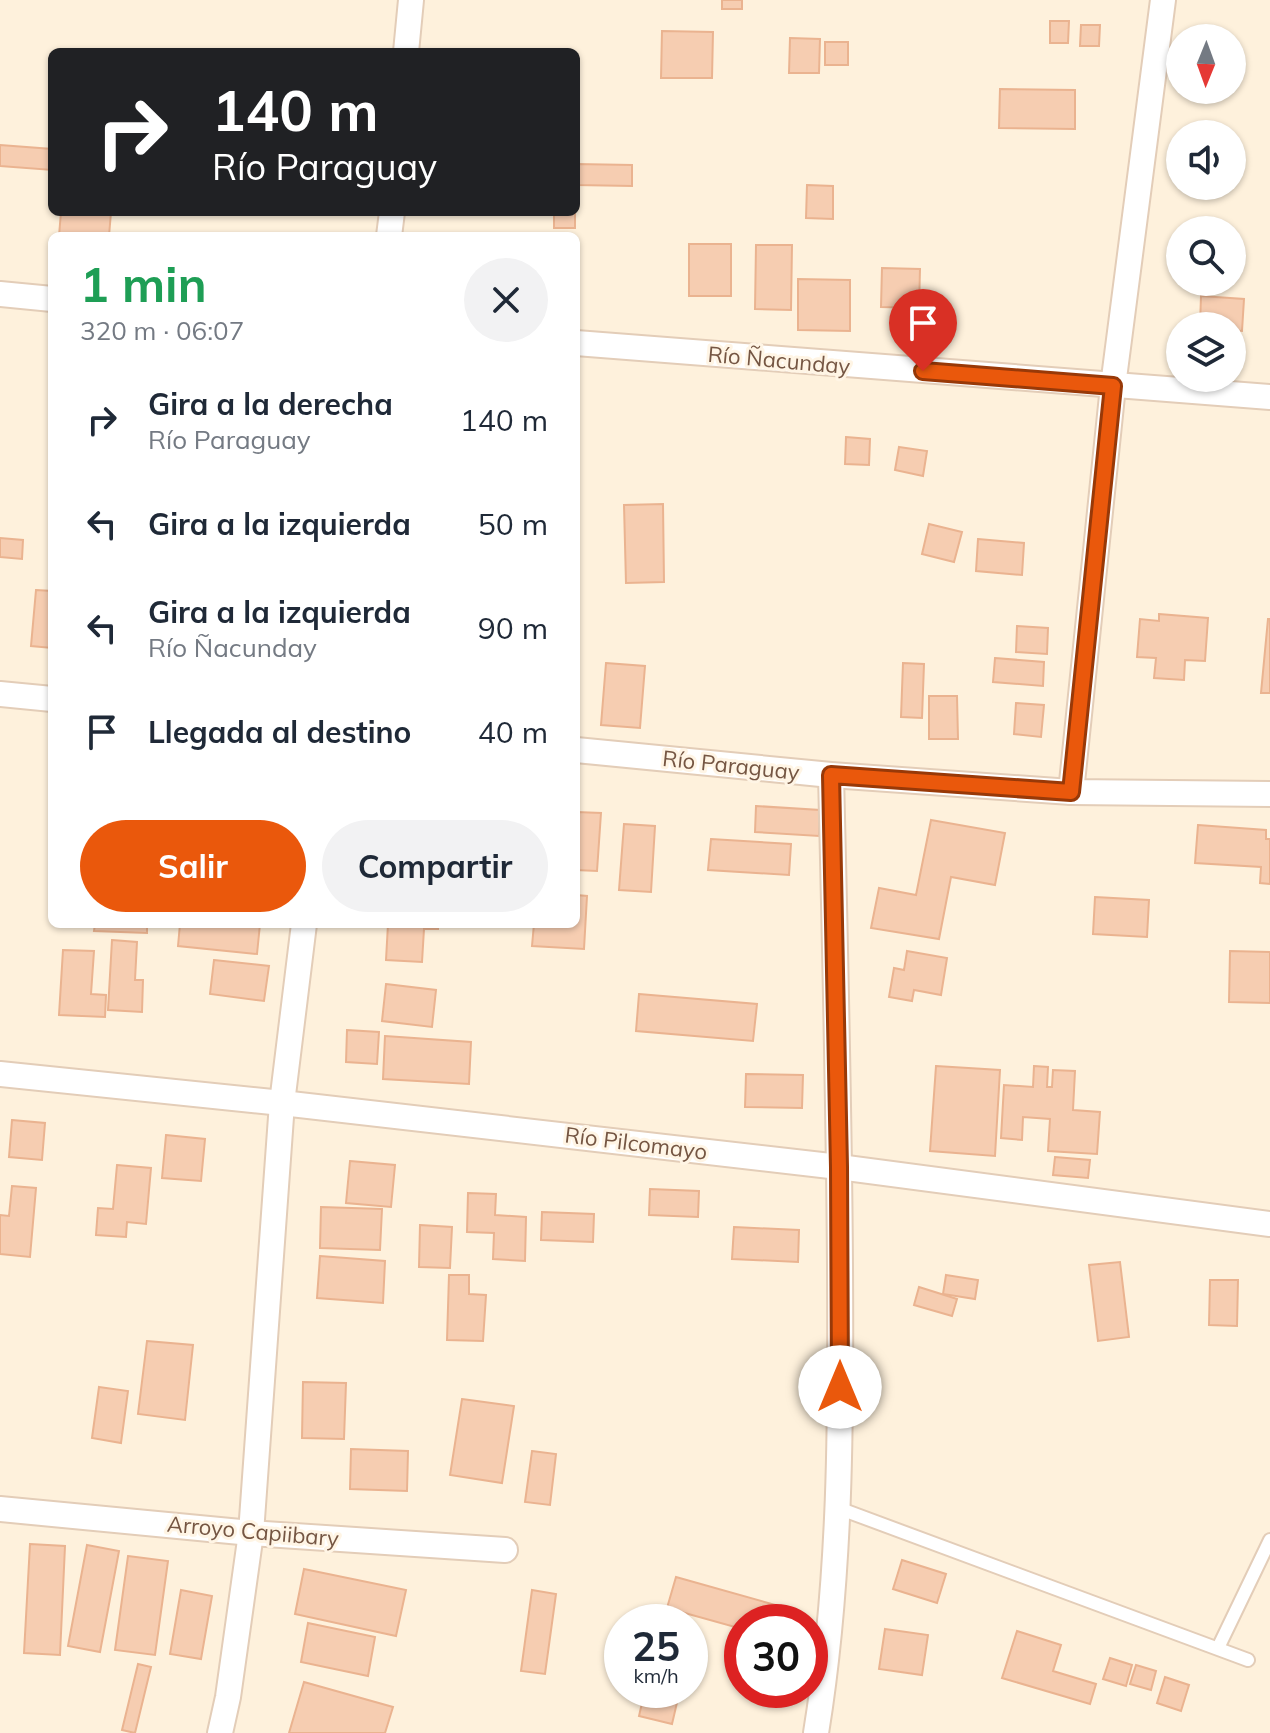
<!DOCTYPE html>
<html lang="es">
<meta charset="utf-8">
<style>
:root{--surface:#fff;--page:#f2f2f3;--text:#1f2937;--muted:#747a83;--accent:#ea580c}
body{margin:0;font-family:Mulish,sans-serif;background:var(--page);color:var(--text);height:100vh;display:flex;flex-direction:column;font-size:30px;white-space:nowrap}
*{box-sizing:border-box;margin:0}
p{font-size:26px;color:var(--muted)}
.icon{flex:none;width:44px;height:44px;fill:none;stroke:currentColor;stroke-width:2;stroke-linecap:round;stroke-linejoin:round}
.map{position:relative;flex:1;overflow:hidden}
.drawer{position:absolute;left:48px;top:232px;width:532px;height:696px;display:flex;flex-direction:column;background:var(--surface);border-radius:12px;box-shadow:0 2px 6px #0004}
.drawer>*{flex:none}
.hud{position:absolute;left:48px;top:48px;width:532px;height:168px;border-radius:12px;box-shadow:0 2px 6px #0004;background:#202124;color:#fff;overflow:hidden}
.needle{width:52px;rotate:181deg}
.buttons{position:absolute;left:1166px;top:24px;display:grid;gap:16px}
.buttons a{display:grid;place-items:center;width:80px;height:80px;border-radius:50%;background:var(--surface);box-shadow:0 2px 6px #0004;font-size:40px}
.speed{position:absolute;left:604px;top:1604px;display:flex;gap:16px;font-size:40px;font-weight:700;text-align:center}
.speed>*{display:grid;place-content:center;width:104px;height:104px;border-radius:50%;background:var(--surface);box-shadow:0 2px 6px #0004;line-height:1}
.speed small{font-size:20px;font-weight:400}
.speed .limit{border:12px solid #d22;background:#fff;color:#111}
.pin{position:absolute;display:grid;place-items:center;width:68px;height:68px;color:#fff;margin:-82px -34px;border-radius:50% 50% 50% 0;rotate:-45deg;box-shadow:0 0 8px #0007}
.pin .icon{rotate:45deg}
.me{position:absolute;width:88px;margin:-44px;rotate:0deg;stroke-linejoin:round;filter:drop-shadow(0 0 6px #0008)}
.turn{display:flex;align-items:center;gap:28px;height:168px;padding:0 32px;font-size:36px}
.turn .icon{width:104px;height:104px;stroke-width:2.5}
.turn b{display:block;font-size:56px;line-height:68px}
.round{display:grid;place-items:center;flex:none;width:84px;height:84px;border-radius:42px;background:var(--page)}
.summary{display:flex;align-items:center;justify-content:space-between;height:136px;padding:0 32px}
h1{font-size:48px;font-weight:700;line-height:60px;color:#1e9e55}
.primary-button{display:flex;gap:16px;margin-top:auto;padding:16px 32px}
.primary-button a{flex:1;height:92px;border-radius:48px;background:var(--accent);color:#fff;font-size:32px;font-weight:700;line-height:92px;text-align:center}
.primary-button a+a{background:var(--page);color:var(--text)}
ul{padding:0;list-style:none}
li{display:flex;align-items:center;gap:24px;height:104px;padding:0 32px}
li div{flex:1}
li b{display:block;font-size:30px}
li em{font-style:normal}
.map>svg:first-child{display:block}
</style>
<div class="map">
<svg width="1270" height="1733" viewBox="0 0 1270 1733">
<rect width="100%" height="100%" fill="#fef1dc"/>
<g fill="#f6cdb1" stroke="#eab390" stroke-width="2">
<rect x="722" y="0" width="20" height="9"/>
<polygon points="1050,21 1069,21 1068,43 1050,43"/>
<polygon points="1081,25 1100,25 1099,46 1080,46"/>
<polygon points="662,31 713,32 712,78 661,78"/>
<polygon points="790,38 820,39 819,73 789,73"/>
<rect x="825" y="42" width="23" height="23"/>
<polygon points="1000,89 1075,90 1075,129 999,128"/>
<polygon points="0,145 52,149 52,170 0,166"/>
<polygon points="576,164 632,165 632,186 576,185"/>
<polygon points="807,185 833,186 833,219 806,218"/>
<polygon points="61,212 111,212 109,236 59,236"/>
<rect x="554" y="212" width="21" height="16"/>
<rect x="689" y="244" width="42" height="52"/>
<polygon points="756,245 792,245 791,310 755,309"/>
<polygon points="882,268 920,269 919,308 881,307"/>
<polygon points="798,279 850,280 850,331 798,330"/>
<polygon points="1201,296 1244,299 1242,331 1232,330 1232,326 1200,326"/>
<polygon points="846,437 870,439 869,465 845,464"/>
<polygon points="899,447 927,451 923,476 895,470"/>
<polygon points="663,504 664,582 626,583 624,505"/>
<polygon points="929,524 962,532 954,562 922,554"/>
<polygon points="0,538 23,540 22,559 0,557"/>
<polygon points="978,539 1024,543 1022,575 976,571"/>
<polygon points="36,590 52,591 52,648 31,646"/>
<polygon points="1159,614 1208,618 1205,661 1185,660 1184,680 1154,678 1156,658 1137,657 1140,619 1159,621"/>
<polygon points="1268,619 1270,619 1270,693 1261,693"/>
<polygon points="1017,626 1048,628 1047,654 1016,652"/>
<polygon points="995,658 1044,662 1043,686 993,682"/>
<polygon points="606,663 645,666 640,728 601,725"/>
<polygon points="903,663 924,664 922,718 901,717"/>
<polygon points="929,696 957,696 958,739 929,739"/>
<polygon points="1016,703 1044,705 1041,737 1014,734"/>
<polygon points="756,806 820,810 819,836 755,832"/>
<polygon points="576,812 601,813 597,871 576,870"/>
<polygon points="931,820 1005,833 995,885 951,877 939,939 871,928 879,888 916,895"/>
<polygon points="624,824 655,826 651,892 619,890"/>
<polygon points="1198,825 1266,830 1266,839 1270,839 1270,884 1260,883 1261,867 1195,863"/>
<polygon points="711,839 791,844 789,875 708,870"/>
<polygon points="576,895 587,896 584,949 532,946 534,924 576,924"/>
<polygon points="1095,897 1149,900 1147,937 1093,934"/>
<polygon points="95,924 147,924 147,933 94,931"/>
<polygon points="180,924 260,924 257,954 178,946"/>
<polygon points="388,924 438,924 438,929 424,929 422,962 386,960"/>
<polygon points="112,940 137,942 135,980 143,980 142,1012 108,1010"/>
<polygon points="63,950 94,951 91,994 106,995 105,1017 59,1015"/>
<polygon points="907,951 947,958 941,995 914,990 912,1001 889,997 894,968 904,970"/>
<polygon points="1230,951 1270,952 1270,1003 1229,1002"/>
<polygon points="214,960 269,966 264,1001 210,994"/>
<polygon points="386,984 436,990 432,1027 382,1021"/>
<polygon points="639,994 757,1004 753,1041 636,1031"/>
<polygon points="347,1030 379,1032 377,1064 346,1062"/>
<polygon points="385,1036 471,1042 469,1084 383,1079"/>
<polygon points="936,1066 1000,1070 995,1156 930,1151"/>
<polygon points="1034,1066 1048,1067 1047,1087 1052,1087 1053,1070 1075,1071 1073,1110 1100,1112 1097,1154 1048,1151 1050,1119 1023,1117 1022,1140 1001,1138 1004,1085 1033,1087"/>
<polygon points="746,1074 803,1075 802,1108 745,1107"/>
<polygon points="12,1120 45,1123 42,1160 9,1157"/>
<polygon points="166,1135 205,1139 201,1181 162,1178"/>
<polygon points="1055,1157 1090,1160 1088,1178 1053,1175"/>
<polygon points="350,1161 395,1165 391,1207 346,1203"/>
<polygon points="117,1165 151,1168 146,1224 127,1222 126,1237 96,1235 98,1208 113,1209"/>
<polygon points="12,1186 36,1188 30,1257 0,1254 0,1215 9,1216"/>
<polygon points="650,1189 699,1191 698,1217 649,1215"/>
<polygon points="468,1193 496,1194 495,1215 526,1217 525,1261 493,1259 494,1233 467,1232"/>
<polygon points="321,1207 382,1209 380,1250 320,1248"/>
<polygon points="542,1212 594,1214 593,1242 541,1240"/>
<polygon points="420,1225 452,1227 450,1268 419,1267"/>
<polygon points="734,1227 799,1230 798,1262 732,1259"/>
<polygon points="320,1256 385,1261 383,1303 317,1298"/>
<polygon points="1120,1262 1129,1337 1098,1341 1089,1265"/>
<polygon points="449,1275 469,1275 469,1294 486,1295 483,1341 447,1340"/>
<polygon points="946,1275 978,1280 975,1299 943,1294"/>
<polygon points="1210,1280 1238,1280 1237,1326 1209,1325"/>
<polygon points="919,1287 957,1299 952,1316 914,1305"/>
<polygon points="147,1341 193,1345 185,1420 138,1414"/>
<polygon points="303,1382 346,1383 344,1439 302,1438"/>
<polygon points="99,1387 128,1391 121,1443 92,1438"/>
<polygon points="462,1399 514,1406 502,1483 450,1475"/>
<polygon points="351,1449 408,1451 407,1491 350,1489"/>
<polygon points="532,1451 556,1454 550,1505 525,1502"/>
<polygon points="30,1544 65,1546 60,1655 24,1653"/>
<polygon points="87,1545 119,1551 100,1652 68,1646"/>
<polygon points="128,1556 168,1561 155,1655 115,1650"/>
<polygon points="902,1560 946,1574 937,1603 893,1589"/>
<polygon points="304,1569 406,1590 396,1636 295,1614"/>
<polygon points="676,1577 793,1610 789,1622 742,1622 742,1629 667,1608"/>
<polygon points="181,1590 212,1596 201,1659 170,1654"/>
<polygon points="532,1590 556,1594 545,1674 521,1671"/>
<polygon points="308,1623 375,1637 368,1676 301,1662"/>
<polygon points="885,1629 928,1635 922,1675 879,1669"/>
<polygon points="1017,1631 1061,1645 1053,1671 1096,1684 1090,1704 1002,1678"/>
<polygon points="1110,1658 1132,1665 1126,1686 1103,1679"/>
<polygon points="138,1664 151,1667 135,1733 122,1730"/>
<polygon points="1136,1665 1156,1671 1151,1690 1130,1684"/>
<polygon points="1165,1677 1189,1685 1181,1711 1157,1703"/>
<polygon points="304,1682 393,1707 385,1733 289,1733"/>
<polygon points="645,1690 664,1690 679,1694 672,1724 639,1716"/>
</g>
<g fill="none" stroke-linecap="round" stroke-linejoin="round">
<g stroke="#e3cdb8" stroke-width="16">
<g id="service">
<polyline points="838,1508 1248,1660"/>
<polyline points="1218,1648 1270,1540"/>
</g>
</g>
<g stroke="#e3cdb8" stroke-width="28">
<g id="minor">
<polyline points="406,52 411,0"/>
<polyline points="389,236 392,212"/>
<polyline points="0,294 52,299"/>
<polyline points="576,343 1270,397"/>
<polyline points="0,694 52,699"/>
<polyline points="576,750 831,775 1071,792 1270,794"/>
<polyline points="1071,792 1113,386 1163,0"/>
<polyline points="0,1074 282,1103 839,1167 1270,1224"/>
<polyline points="0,1509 251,1533 505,1550"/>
<polyline points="220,1733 228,1697 251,1533 282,1103 304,924"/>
<path d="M816,1733C841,1579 841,1422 840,1267C839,1103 835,939 831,775"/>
</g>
</g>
<use href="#service" stroke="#fff" stroke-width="12"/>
<use href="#minor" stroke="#fff" stroke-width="24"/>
</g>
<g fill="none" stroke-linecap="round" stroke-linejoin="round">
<g stroke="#983908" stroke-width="20">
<polyline id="route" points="840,1387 839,1167 831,775 1071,792 1113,386 923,371"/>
</g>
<use href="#route" stroke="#ea580c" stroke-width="14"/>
</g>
<g text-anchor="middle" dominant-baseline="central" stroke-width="6" stroke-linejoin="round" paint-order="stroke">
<g font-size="22" fill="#755643" stroke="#fff5e5">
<text transform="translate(779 360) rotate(5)">Río Ñacunday</text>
<text transform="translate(731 765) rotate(6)">Río Paraguay</text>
<text transform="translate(636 1143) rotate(7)">Río Pilcomayo</text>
<text transform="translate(253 1531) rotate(5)">Arroyo Capiibary</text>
</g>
</g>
</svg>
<div class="buttons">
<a><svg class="needle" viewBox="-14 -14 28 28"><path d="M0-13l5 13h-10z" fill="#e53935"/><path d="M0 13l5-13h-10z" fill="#747a83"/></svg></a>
<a><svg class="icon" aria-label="sound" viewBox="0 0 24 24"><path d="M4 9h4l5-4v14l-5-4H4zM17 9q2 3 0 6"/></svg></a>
<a><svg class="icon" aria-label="search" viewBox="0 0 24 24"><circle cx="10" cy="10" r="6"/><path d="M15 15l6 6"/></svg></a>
<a><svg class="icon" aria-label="layers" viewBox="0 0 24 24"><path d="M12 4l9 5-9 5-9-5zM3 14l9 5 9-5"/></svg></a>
</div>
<div class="speed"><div>25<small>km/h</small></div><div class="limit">30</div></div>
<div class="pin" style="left:923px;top:371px;background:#d93025"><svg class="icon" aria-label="arrive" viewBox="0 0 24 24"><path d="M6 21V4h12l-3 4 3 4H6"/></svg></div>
<svg class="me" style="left:840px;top:1387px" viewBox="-20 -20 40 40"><circle r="19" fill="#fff"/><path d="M0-13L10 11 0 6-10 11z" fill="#ea580c"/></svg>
<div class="hud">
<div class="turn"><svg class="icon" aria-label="right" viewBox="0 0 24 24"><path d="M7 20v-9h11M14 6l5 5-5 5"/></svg><div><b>140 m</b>Río Paraguay</div></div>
</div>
<section class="drawer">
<div class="summary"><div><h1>1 min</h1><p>320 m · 06:07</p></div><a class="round"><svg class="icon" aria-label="close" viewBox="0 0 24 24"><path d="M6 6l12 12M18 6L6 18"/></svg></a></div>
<ul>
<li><svg class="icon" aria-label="right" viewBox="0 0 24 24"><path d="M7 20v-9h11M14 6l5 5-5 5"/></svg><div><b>Gira a la derecha</b><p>Río Paraguay</p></div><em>140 m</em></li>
<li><svg class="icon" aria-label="left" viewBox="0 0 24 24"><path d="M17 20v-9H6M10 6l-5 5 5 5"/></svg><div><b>Gira a la izquierda</b></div><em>50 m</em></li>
<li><svg class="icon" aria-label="left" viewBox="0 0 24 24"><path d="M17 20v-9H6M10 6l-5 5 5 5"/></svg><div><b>Gira a la izquierda</b><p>Río Ñacunday</p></div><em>90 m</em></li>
<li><svg class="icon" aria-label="arrive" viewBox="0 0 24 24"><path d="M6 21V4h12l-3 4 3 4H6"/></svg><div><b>Llegada al destino</b></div><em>40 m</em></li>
</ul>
<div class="primary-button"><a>Salir</a><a>Compartir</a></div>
</section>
</div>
